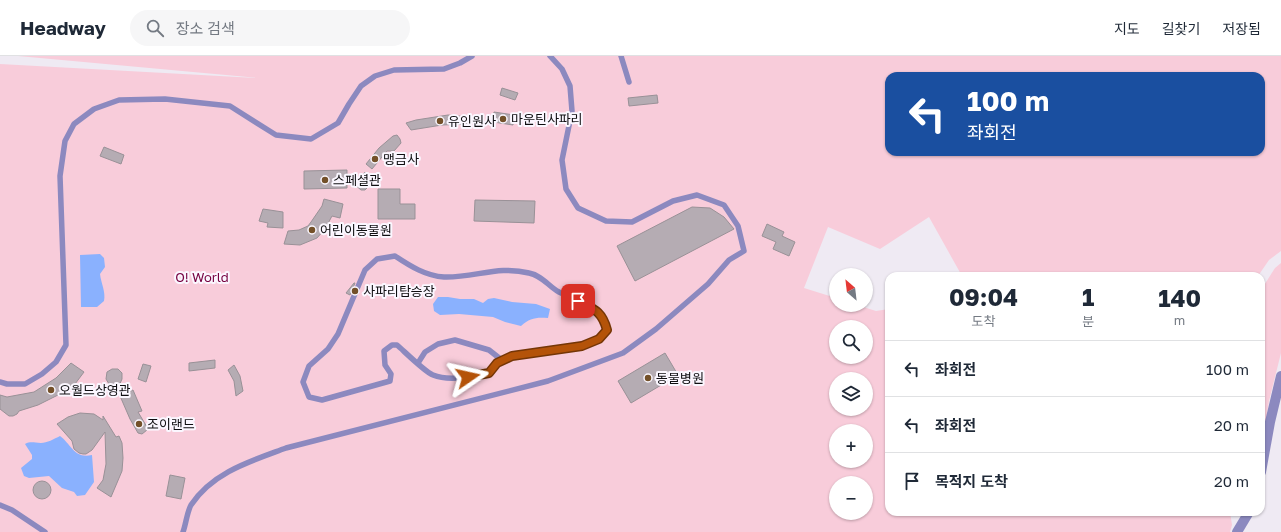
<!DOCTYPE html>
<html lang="ko">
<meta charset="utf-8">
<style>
:root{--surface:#fff;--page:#f6f6f7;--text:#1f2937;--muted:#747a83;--line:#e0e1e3}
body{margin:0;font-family:"Golos Text","Noto Sans KR",sans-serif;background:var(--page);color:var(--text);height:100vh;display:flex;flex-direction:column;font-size:15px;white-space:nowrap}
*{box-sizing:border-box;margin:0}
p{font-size:13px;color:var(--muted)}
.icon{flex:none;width:22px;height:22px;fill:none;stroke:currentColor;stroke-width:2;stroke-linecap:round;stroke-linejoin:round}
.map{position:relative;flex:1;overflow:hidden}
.sheet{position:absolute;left:885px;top:216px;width:380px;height:244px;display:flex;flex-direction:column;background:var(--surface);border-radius:12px;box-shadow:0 1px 3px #0004}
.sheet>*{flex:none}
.top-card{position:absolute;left:885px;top:16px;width:380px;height:84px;border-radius:12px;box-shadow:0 1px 3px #0004;background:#1a4fa0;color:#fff;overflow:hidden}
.needle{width:26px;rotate:332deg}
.tools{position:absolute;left:829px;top:212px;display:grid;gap:8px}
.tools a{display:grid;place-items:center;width:44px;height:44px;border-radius:50%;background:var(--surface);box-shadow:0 1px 3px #0004;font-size:20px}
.pin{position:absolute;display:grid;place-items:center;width:34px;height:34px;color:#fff;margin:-17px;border-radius:8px;box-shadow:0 2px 6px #0006}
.me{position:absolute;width:44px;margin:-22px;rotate:79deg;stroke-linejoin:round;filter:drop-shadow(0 0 3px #0008)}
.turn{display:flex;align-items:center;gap:14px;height:84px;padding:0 16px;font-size:18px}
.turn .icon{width:52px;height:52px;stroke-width:2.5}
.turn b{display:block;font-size:28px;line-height:34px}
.eta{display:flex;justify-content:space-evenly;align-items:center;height:68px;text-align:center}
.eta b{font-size:24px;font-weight:700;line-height:28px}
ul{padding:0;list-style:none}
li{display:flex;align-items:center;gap:12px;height:56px;padding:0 16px;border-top:1px solid var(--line)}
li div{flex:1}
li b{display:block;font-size:15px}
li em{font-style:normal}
header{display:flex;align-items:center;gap:24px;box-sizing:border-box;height:56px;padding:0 20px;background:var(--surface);border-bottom:1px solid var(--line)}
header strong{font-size:19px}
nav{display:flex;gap:22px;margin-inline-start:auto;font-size:14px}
.search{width:280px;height:36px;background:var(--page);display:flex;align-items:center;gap:10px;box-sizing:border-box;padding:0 14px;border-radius:22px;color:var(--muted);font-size:15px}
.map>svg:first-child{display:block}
</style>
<header>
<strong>Headway</strong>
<div class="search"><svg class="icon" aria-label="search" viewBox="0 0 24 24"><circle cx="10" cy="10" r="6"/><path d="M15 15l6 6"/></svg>장소 검색</div>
<nav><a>지도</a><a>길찾기</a><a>저장됨</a></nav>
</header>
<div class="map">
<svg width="1281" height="476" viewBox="0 0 1281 476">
<rect width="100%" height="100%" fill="#efeaf3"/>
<g fill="#f8ccda" fill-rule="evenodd">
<path d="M18,0H1281V195L1269,204L1258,220H962L929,161L880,193L828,171L804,232L836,242V249H857L876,255L889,253V456H1230L1232,469L1230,476H0V8L258,22ZM889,20H1261V96H889ZM836,271H866V301H836ZM836,323H866V353H836ZM836,375H866V405H836ZM836,427H866V457H836Z"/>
<polygon points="1281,207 1281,297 1269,345 1263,386 1261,387 1261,234 1275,212"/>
</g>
<g fill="#8ab1fe">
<path d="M100,198L104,202L105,211L100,218C101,227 106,236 104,245L97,251H81L80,199Z"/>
<path d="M438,241H448L460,243H474L483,247L488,243L494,242L512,246L536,248L550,253L548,262C536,261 530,262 521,270L505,266L493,261L459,258L440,259L434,255L433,248Z"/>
<path d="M60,380C72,389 74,403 92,399L94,426L85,439L77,440L74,436L62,432L49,420L29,422L24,420L21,412L32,403V399L25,388C31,385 34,387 41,387C47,387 54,383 60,380Z"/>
</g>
<g fill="#b5acb3" stroke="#999197">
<polygon points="502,32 518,37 515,44 500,39"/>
<polygon points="657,39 658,47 629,50 628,42"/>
<polygon points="494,56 514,59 513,69 493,66"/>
<polygon points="448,59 470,61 469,68 442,69 411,74 406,67 416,64"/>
<polygon points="397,79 400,83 401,87 394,95 387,95 372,113 366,108 379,92 393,80"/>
<polygon points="104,91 124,99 121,108 100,100"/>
<polygon points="347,114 347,132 304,133 304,115"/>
<polygon points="365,116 371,122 372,127 365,134 361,134 354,128"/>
<polygon points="378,133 400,133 400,148 415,148 415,163 378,163"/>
<polygon points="324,143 343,148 340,162 332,160 325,173 317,182 300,189 284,188 288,175 299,174 308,170 311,166 322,150"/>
<polygon points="475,144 535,145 534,167 474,165"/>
<polygon points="692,151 710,152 724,161 734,173 635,225 617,190"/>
<polygon points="263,153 283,156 283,172 267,171 268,167 259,165"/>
<polygon points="767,168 784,176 782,180 795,186 789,200 773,193 776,186 762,180"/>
<polygon points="354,227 355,227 350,239 346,237"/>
<polygon points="665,297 678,319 631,347 618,325"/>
<polygon points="215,304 215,312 189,315 189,307"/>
<polygon points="71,307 84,316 72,332 70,329 58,339 38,349 19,355 17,358 13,360 9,360 0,353 0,339 7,341 34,336 56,322"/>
<polygon points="143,308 151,310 146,326 138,323"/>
<polygon points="234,309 240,320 243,335 236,340 234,325 228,314"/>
<polygon points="112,313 118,313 122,317 122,323 119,330 109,328 106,323 107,316"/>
<polygon points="133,334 142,355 138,356 147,371 147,374 142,378 138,377 130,363 120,340"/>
<polygon points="80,357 94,358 103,364 103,360 116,381 119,380 122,387 123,402 122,415 111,441 97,432 103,424 106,408 105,376 92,394 86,398 83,398 79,397 74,393 72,385 57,368 68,361"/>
<polygon points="170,419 185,422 181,443 166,440"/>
<circle cx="42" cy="434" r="9"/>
</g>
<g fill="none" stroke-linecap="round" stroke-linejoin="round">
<g stroke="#8c89bf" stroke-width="5.5">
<polyline points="621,0 629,26"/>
<path d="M395,200C410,210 426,220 444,221C474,222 499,209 529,217C543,220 548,230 559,236C563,238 567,240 570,241C588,250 602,253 607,274L599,283L582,290L512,301L497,307L489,317C472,320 450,326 433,319C425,316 404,295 397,289H392L384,295L385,309L391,318L390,325L322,344L309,341L303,326L309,310L328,293L338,278L365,214L377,203Z"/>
<polyline points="418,307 425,296 438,288 455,284 489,294 503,305"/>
<polyline points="0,326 7,328 25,328 42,318 56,306 66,289 60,120 65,85 74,68 94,53 119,44 165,43 230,50 276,79 311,83 338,67 349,48 361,30 375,20 394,14 444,13 460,7 472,0"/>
<polyline points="0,449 12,454 45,476"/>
<path d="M183,476C186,468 187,456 191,449C213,416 251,405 286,392L548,325L623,297L656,273L708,228L729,204L744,195L738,170L724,149L697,139L673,145L632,166L606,165L578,152L566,133L562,104L572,55L570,30L562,13L550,0"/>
</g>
<g stroke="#8c89bf" stroke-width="10">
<polyline points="1261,416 1270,366 1281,320"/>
<polyline points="1237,476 1249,456"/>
</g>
</g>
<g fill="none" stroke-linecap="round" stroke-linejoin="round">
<g stroke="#753606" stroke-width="10">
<path id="route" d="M468,321L489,317L497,307L512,300L582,290L599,283L607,274C602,255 594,253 578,245"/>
</g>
<use href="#route" stroke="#b45309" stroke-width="7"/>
</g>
<g fill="#735029" stroke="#fbf7ff" stroke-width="1.5">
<circle cx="503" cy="63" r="4"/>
<circle cx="440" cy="65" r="4"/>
<circle cx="375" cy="103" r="4"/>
<circle cx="325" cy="124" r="4"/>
<circle cx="312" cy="174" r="4"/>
<circle cx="355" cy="235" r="4"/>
<circle cx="648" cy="322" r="4"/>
<circle cx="51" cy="334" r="4"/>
<circle cx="139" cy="368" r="4"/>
</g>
<g text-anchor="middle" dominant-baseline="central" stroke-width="4" stroke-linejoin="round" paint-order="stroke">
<g font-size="13" fill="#0e0d10" stroke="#fbf7ff" text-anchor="start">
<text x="511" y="63">마운틴사파리</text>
<text x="448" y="65">유인원사</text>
<text x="383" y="103">맹금사</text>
<text x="333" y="124">스페셜관</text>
<text x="320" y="174">어린이동물원</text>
<text x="363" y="235">사파리탐승장</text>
<text x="656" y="322">동물병원</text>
<text x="59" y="334">오월드상영관</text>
<text x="147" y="368">조이랜드</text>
</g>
<g font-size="13" fill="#760241" stroke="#fbf7ff">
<text x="202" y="221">O! World</text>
</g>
</g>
</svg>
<div class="tools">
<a><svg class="needle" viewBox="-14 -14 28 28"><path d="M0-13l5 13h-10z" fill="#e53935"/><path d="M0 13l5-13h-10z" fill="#747a83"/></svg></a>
<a><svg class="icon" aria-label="search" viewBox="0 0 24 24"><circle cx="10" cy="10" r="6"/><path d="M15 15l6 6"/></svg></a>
<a><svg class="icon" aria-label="layers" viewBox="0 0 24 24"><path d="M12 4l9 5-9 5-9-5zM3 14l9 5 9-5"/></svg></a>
<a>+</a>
<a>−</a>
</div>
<div class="pin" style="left:578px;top:245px;background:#d93025"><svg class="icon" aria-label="arrive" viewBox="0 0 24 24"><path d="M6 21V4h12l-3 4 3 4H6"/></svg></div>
<svg class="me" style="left:468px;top:321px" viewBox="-20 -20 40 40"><path d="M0-17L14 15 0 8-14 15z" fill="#b45309" stroke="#fff" stroke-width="4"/></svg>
<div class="top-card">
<div class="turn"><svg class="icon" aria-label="left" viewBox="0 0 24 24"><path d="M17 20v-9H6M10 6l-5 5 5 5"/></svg><div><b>100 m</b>좌회전</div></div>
</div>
<section class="sheet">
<div class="eta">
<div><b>09:04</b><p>도착</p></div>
<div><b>1</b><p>분</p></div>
<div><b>140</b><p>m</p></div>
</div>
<ul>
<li><svg class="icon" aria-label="left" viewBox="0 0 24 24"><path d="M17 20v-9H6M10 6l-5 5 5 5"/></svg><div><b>좌회전</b></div><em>100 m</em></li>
<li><svg class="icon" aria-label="left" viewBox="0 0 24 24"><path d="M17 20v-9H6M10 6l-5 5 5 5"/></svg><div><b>좌회전</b></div><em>20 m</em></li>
<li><svg class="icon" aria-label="arrive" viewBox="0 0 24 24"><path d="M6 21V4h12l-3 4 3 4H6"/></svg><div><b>목적지 도착</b></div><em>20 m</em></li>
</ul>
</section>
</div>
